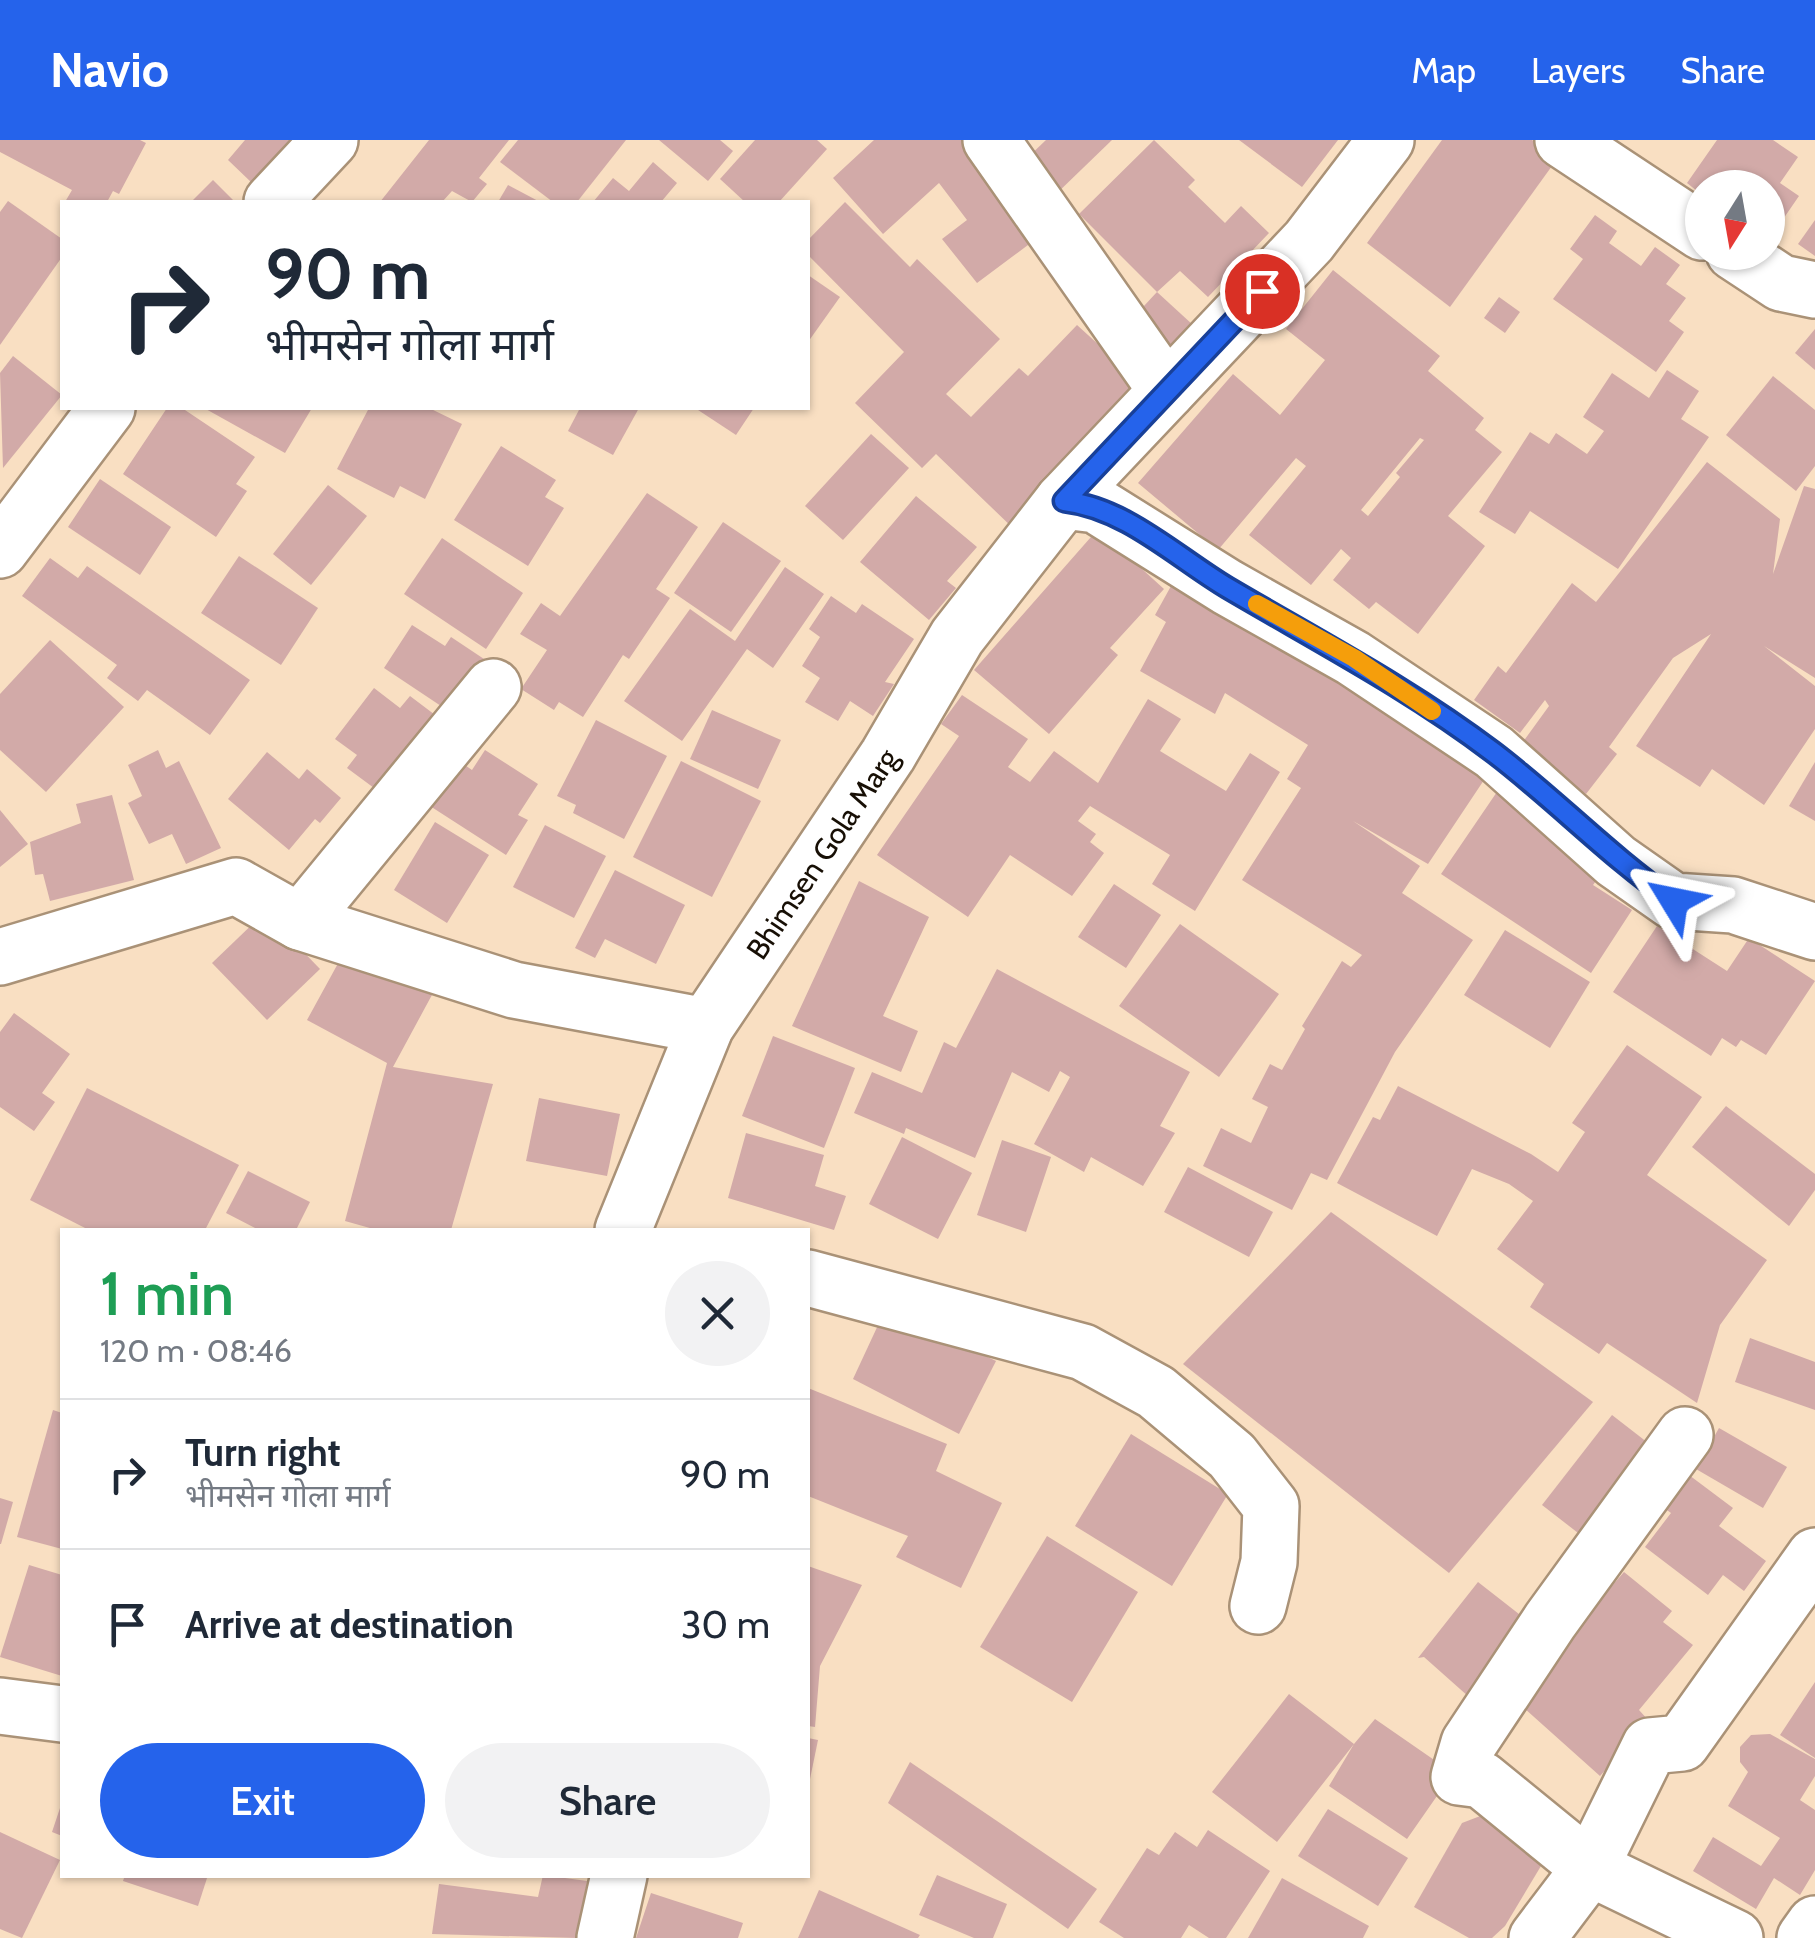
<!DOCTYPE html>
<meta charset="utf-8">
<style>
:root{--surface:#fff;--page:#f2f2f3;--text:#1f2937;--muted:#747a83;--line:#e0e1e3;--accent:#2563eb}
body{margin:0;font-family:Cabin,"Noto Sans Devanagari",sans-serif;background:var(--page);color:var(--text);height:100vh;display:flex;flex-direction:column;font-size:38px;white-space:nowrap}
*{box-sizing:border-box;margin:0}
p{font-size:32px;color:var(--muted)}
.icon{flex:none;width:55px;height:55px;fill:none;stroke:currentColor;stroke-width:2;stroke-linecap:round;stroke-linejoin:round}
.map{position:relative;flex:1;overflow:hidden}
.panel{position:absolute;left:60px;top:1088px;width:750px;height:650px;display:flex;flex-direction:column;background:var(--surface);border-radius:0px;box-shadow:0 2px 8px #0004}
.panel>*{flex:none}
.top-card{position:absolute;left:60px;top:60px;width:750px;height:210px;border-radius:0px;box-shadow:0 2px 8px #0004;background:#fff;color:var(--text);overflow:hidden}
.needle{width:65px;rotate:191deg}
.controls{position:absolute;left:1685px;top:30px;display:grid;gap:20px}
.controls a{display:grid;place-items:center;width:100px;height:100px;border-radius:50%;background:var(--surface);box-shadow:0 2px 8px #0004;font-size:50px}
.pin{position:absolute;display:grid;place-items:center;width:85px;height:85px;color:#fff;margin:-42px;border:5px solid #fff;border-radius:50%;box-shadow:0 2px 10px #0007}
.me{position:absolute;width:110px;margin:-55px;rotate:305deg;stroke-linejoin:round;filter:drop-shadow(0 0 8px #0008)}
.turn{display:flex;align-items:center;gap:35px;height:210px;padding:0 40px;font-size:45px}
.turn .icon{width:130px;height:130px;stroke-width:2.5}
.turn b{display:block;font-size:70px;line-height:85px}
.round{display:grid;place-items:center;flex:none;width:105px;height:105px;border-radius:52px;background:var(--page)}
.overview{display:flex;align-items:center;justify-content:space-between;height:170px;padding:0 40px}
h1{font-size:60px;font-weight:600;line-height:75px;color:#1e9e55}
.action{display:flex;gap:20px;margin-top:auto;padding:20px 40px}
.action a{flex:1;height:115px;border-radius:60px;background:var(--accent);color:#fff;font-size:40px;font-weight:600;line-height:115px;text-align:center}
.action a+a{background:var(--page);color:var(--text)}
ul{padding:0;list-style:none}
li{display:flex;align-items:center;gap:30px;height:150px;padding:0 40px;border-top:2px solid var(--line)}
li div{flex:1}
li b{display:block;font-size:38px}
li em{font-style:normal}
header{display:flex;align-items:center;gap:60px;box-sizing:border-box;height:140px;padding:0 50px;background:var(--accent);color:#fff}
header strong{font-size:48px}
nav{display:flex;gap:55px;margin-inline-start:auto;font-size:35px}
.map>svg:first-child{display:block}
</style>
<header>
<strong>Navio</strong>
<nav><a>Map</a><a>Layers</a><a>Share</a></nav>
</header>
<div class="map">
<svg width="1815" height="1798" viewBox="0 0 1815 1798">
<rect width="100%" height="100%" fill="#f9dfc2"/>
<g fill="#d2aaa8" fill-rule="evenodd">
<polygon points="0,0 140,0 146,3 119,54 113,51 107,62 65,62 72,50 0,12"/>
<polygon points="245,0 324,0 267,28 252,43 228,20"/>
<polygon points="429,0 509,0 479,38 487,44 472,62 452,51 442,62 380,62"/>
<polygon points="518,0 626,0 577,62 553,62 500,22"/>
<polygon points="659,0 720,0 733,11 708,41"/>
<polygon points="755,0 817,0 827,9 779,62 745,62 720,39"/>
<polygon points="874,0 981,0 1044,93 977,143 942,99 967,80 939,43 883,94 833,38"/>
<polygon points="1046,0 1112,0 1053,57 1022,23"/>
<polygon points="1154,0 1195,40 1188,47 1225,83 1241,66 1269,93 1208,157 1180,131 1157,152 1079,74"/>
<polygon points="1239,0 1338,0 1302,47"/>
<polygon points="1442,0 1532,0 1557,19 1450,167 1367,103"/>
<polygon points="1717,0 1773,0 1798,17 1780,43 1799,56 1768,101 1768,48 1702,48 1702,55 1687,43"/>
<polygon points="653,22 677,43 661,62 593,62 613,38 629,51"/>
<polygon points="213,40 235,62 191,62"/>
<polygon points="508,45 540,62 498,62"/>
<polygon points="8,61 62,99 62,117 0,205 0,72"/>
<polygon points="845,62 910,127 917,119 1000,199 946,254 971,277 1019,228 1028,236 1077,185 1110,215 1146,233 1016,391 936,314 922,328 855,263 904,212 808,115 808,100"/>
<polygon points="1595,75 1617,91 1609,103 1641,126 1655,107 1680,125 1666,144 1686,158 1669,181 1684,192 1656,232 1553,159 1583,119 1570,109"/>
<polygon points="1815,80 1815,116 1798,104"/>
<path d="M1333,130L1440,216L1428,231L1484,278L1475,290L1502,312L1448,376L1485,406L1418,494L1376,462L1369,469L1333,440L1351,418L1341,409L1311,445L1249,395L1306,326L1296,318L1218,410L1138,343L1233,234L1280,275L1325,220L1286,189ZM1420,298L1424,300L1396,333L1400,337L1368,376L1361,370Z"/>
<polygon points="808,135 840,157 808,202"/>
<polygon points="1157,152 1193,185 1165,215 1129,182"/>
<polygon points="1499,157 1520,172 1505,193 1484,178"/>
<polygon points="1815,189 1815,230 1795,213"/>
<polygon points="13,216 62,255 3,328 0,233"/>
<polygon points="1667,230 1699,251 1681,279 1709,297 1618,429 1530,371 1515,394 1479,372 1530,292 1549,304 1556,293 1587,314 1604,291 1583,277 1612,233 1649,258"/>
<polygon points="1773,236 1815,270 1815,326 1796,351 1726,295"/>
<polygon points="167,268 182,268 255,317 236,344 247,351 216,397 123,334"/>
<polygon points="204,268 312,268 285,313"/>
<polygon points="369,268 429,268 462,284 425,359 400,346 394,358 337,329"/>
<polygon points="580,268 639,268 613,315 568,291"/>
<polygon points="695,268 754,268 736,295"/>
<polygon points="871,294 909,328 843,400 805,366"/>
<polygon points="501,306 556,340 545,357 564,368 528,426 454,380"/>
<polygon points="1707,322 1780,379 1773,434 1804,346 1815,349 1815,538 1764,506 1815,546 1815,589 1764,665 1712,629 1700,647 1636,606 1711,494 1673,518 1609,607 1617,614 1586,654 1520,606 1549,566 1545,560 1520,593 1474,560 1498,526 1506,533 1572,443 1596,462"/>
<polygon points="100,339 171,387 140,435 68,387"/>
<polygon points="328,345 367,376 311,445 273,414"/>
<polygon points="647,353 698,387 656,449 670,458 629,519 623,515 583,577 559,562 554,570 521,549 547,510 520,494 541,463 560,476"/>
<polygon points="916,356 977,407 947,441 956,448 929,480 860,422"/>
<polygon points="723,382 781,421 731,492 674,453"/>
<polygon points="1098,389 1164,449 1110,508 1118,515 1049,594 974,530"/>
<polygon points="442,398 523,453 486,509 404,454"/>
<polygon points="239,416 318,468 281,525 201,473"/>
<polygon points="50,418 78,438 87,426 250,540 210,595 147,550 138,561 107,538 117,525 22,456"/>
<polygon points="785,427 824,454 773,528 747,509 682,601 624,561 690,469 735,501"/>
<polygon points="1176,437 1295,500 1486,637 1428,724 1353,681 1420,726 1402,753 1473,800 1395,912 1327,1040 1311,1033 1292,1070 1203,1026 1221,988 1251,1003 1268,967 1252,959 1270,924 1282,930 1305,889 1302,886 1342,821 1351,827 1362,815 1242,740 1301,648 1287,639 1308,605 1225,553 1215,574 1140,531 1166,482 1155,475"/>
<polygon points="831,456 856,473 862,464 914,499 885,542 894,544 873,576 850,561 838,581 805,562 820,538 802,526 820,497 809,489"/>
<polygon points="412,485 445,506 451,497 484,519 450,572 384,528"/>
<polygon points="50,500 124,567 46,652 0,610 0,554"/>
<polygon points="374,548 400,568 410,556 451,587 393,662 347,628 357,615 335,599"/>
<polygon points="962,555 1028,599 1008,627 1030,642 1054,611 1098,643 1148,559 1181,579 1160,611 1226,651 1250,613 1280,632 1195,771 1152,744 1170,715 1090,666 1078,681 1096,694 1090,702 1104,713 1072,756 1010,715 968,777 877,715 959,596 941,584"/>
<polygon points="712,570 781,600 758,649 690,619"/>
<polygon points="596,580 667,616 624,699 573,673 576,665 557,656"/>
<polygon points="158,610 166,628 179,621 221,708 186,724 172,694 149,704 128,663 142,656 128,625"/>
<polygon points="485,610 538,644 518,675 528,680 506,715 430,666 459,621 472,630"/>
<polygon points="267,612 299,639 307,629 341,658 320,683 315,679 289,710 228,659"/>
<polygon points="681,621 761,661 712,757 633,717"/>
<polygon points="1815,622 1815,681 1789,666"/>
<polygon points="1501,646 1566,689 1555,704 1601,734 1593,745 1632,770 1591,833 1441,734"/>
<polygon points="112,655 134,740 50,761 43,734 35,735 30,702 81,683 76,664"/>
<polygon points="0,670 28,704 0,727"/>
<polygon points="435,682 489,715 447,783 394,750"/>
<polygon points="545,685 606,716 574,778 513,747"/>
<polygon points="615,730 685,765 656,824 605,799 595,818 575,808"/>
<polygon points="859,741 929,777 883,876 918,891 901,932 792,886"/>
<polygon points="1114,744 1161,775 1126,828 1078,797"/>
<polygon points="265,772 320,829 267,880 212,823"/>
<polygon points="1180,784 1279,854 1219,937 1119,866"/>
<polygon points="1657,786 1727,831 1749,798 1815,841 1766,915 1741,900 1736,907 1722,898 1711,916 1613,852"/>
<polygon points="1505,790 1590,842 1550,908 1464,855"/>
<polygon points="347,807 433,853 393,927 493,944 451,1090 377,1090 345,1081 387,923 307,880"/>
<polygon points="997,829 1190,932 1160,986 1175,993 1143,1046 1091,1017 1084,1032 1034,1004 1070,937 1060,931 1049,952 1012,932 975,1018 906,988 904,994 854,973 872,932 922,953 944,902 956,908"/>
<polygon points="14,873 70,914 42,953 55,962 34,991 0,967 0,892"/>
<polygon points="773,896 855,928 824,1008 742,976"/>
<polygon points="1627,905 1702,957 1647,1035 1767,1120 1720,1185 1697,1263 1607,1203 1599,1214 1530,1167 1544,1144 1497,1109 1533,1061 1509,1044 1472,1029 1437,1096 1337,1043 1373,977 1380,980 1398,946 1531,1014 1558,1032 1585,992 1572,983"/>
<polygon points="87,948 239,1025 205,1090 89,1090 30,1060"/>
<polygon points="539,958 620,974 607,1036 526,1021"/>
<polygon points="1726,966 1815,1034 1815,1050 1789,1086 1692,1007"/>
<polygon points="746,993 824,1015 815,1046 846,1056 834,1090 728,1058"/>
<polygon points="902,997 972,1033 938,1099 869,1064"/>
<polygon points="1002,1000 1051,1017 1026,1092 977,1075"/>
<polygon points="1188,1027 1273,1072 1249,1117 1164,1072"/>
<polygon points="248,1031 310,1062 296,1090 259,1090 226,1073"/>
<polygon points="1331,1072 1593,1262 1449,1433 1183,1224"/>
<polygon points="886,1168 996,1221 959,1294 853,1239"/>
<polygon points="1750,1198 1815,1222 1815,1270 1735,1242"/>
<polygon points="808,1248 947,1304 936,1331 1002,1363 961,1448 896,1417 908,1396 808,1356"/>
<polygon points="53,1270 62,1273 62,1409 17,1397"/>
<polygon points="1612,1275 1661,1313 1591,1403 1542,1365"/>
<polygon points="1719,1288 1787,1327 1763,1368 1696,1329"/>
<polygon points="1131,1294 1228,1354 1172,1446 1075,1386"/>
<polygon points="1685,1332 1733,1368 1719,1386 1766,1421 1744,1451 1723,1435 1708,1455 1645,1407 1671,1373 1660,1365"/>
<polygon points="0,1358 13,1362 1,1404 0,1404"/>
<polygon points="1047,1396 1138,1452 1072,1562 980,1507"/>
<polygon points="29,1425 62,1435 62,1536 0,1517"/>
<polygon points="808,1426 862,1445 820,1526 815,1587 808,1586"/>
<polygon points="1624,1432 1672,1471 1663,1482 1693,1505 1639,1570 1649,1581 1600,1636 1514,1559"/>
<polygon points="1478,1442 1528,1481 1469,1557 1424,1517 1418,1518"/>
<polygon points="1815,1542 1815,1618 1780,1595"/>
<polygon points="1289,1554 1354,1604 1375,1579 1453,1633 1407,1699 1329,1646 1354,1604 1277,1702 1212,1652"/>
<polygon points="1770,1594 1815,1619 1815,1636 1800,1660 1815,1670 1815,1730 1800,1755 1774,1738 1756,1769 1693,1731 1713,1697 1761,1726 1780,1698 1728,1666 1748,1632 1740,1622 1740,1607 1751,1595"/>
<polygon points="808,1598 818,1600 809,1644 808,1643"/>
<polygon points="910,1622 1097,1749 1068,1789 888,1663"/>
<polygon points="62,1662 62,1696 52,1692"/>
<polygon points="1328,1669 1408,1718 1378,1766 1298,1716"/>
<polygon points="1496,1670 1550,1711 1505,1786 1492,1798 1469,1798 1414,1767 1462,1683"/>
<polygon points="1208,1690 1270,1731 1226,1798 1209,1798 1189,1785 1181,1798 1124,1798 1099,1782 1147,1708 1159,1715 1175,1692 1197,1707"/>
<polygon points="0,1692 60,1720 22,1798 0,1789"/>
<polygon points="125,1735 208,1735 198,1766 123,1741"/>
<polygon points="543,1735 587,1741 578,1798 432,1794 439,1744 538,1757"/>
<polygon points="937,1735 1007,1764 993,1798 974,1798 919,1775"/>
<polygon points="1282,1738 1369,1786 1363,1798 1248,1798"/>
<polygon points="819,1750 920,1795 918,1798 798,1798"/>
<polygon points="651,1753 743,1783 738,1798 636,1798"/>
</g>
<g fill="none" stroke-linecap="round" stroke-linejoin="round">
<g stroke="#aa9277" stroke-width="60">
<g id="street">
<polyline points="991,0 1167,251"/>
<polyline points="1563,0 1702,92"/>
<polyline points="272,62 330,0"/>
<polyline points="1734,112 1781,143 1815,150"/>
<polyline points="1063,361 1096,365 1227,447 1353,518 1494,612 1616,721 1673,761 1733,765 1815,792"/>
<polyline points="0,410 107,268"/>
<polyline points="300,782 493,547"/>
<polyline points="0,817 236,746 300,782 514,850 706,886"/>
<path id="s1" d="M623,1090L706,886L888,615L957,497L1063,361L1309,101L1386,0"/>
<polyline points="808,1138 1083,1212 1156,1252 1232,1316 1271,1366 1269,1422 1258,1466"/>
<polyline points="1685,1295 1550,1481 1469,1603 1459,1637 1482,1640 1590,1728 1735,1798"/>
<polyline points="0,1566 62,1574"/>
<polyline points="605,1798 619,1735"/>
<polyline points="1537,1798 1590,1728 1650,1606 1682,1603 1815,1416"/>
<polyline points="1805,1798 1815,1784"/>
</g>
</g>
<use href="#street" stroke="#fff" stroke-width="55"/>
</g>
<g fill="none" stroke-linecap="round" stroke-linejoin="round">
<g stroke="#184099" stroke-width="25">
<path id="route" d="M1262,151L1064,361C1126,368 1176,417 1228,448C1318,501 1410,549 1493,612C1555,659 1609,716 1674,761"/>
</g>
<use href="#route" stroke="#2563eb" stroke-width="18"/>
<polyline stroke="#f59e0b" stroke-width="18" points="1257,464 1354,518 1432,571"/>
</g>
<g text-anchor="middle" dominant-baseline="central" stroke-width="8" stroke-linejoin="round" paint-order="stroke">
<g font-size="30" fill="#170f05" stroke="#feeedd">
<text stroke="none"><textPath href="#s1" startOffset="428">Bhimsen Gola Marg</textPath></text>
</g>
</g>
</svg>
<div class="controls">
<a><svg class="needle" viewBox="-14 -14 28 28"><path d="M0-13l5 13h-10z" fill="#e53935"/><path d="M0 13l5-13h-10z" fill="#747a83"/></svg></a>
</div>
<div class="pin" style="left:1262px;top:151px;background:#d93025"><svg class="icon" aria-label="arrive" viewBox="0 0 24 24"><path d="M6 21V4h12l-3 4 3 4H6"/></svg></div>
<svg class="me" style="left:1674px;top:761px" viewBox="-20 -20 40 40"><path d="M0-17L14 15 0 8-14 15z" fill="#2563eb" stroke="#fff" stroke-width="4"/></svg>
<div class="top-card">
<div class="turn"><svg class="icon" aria-label="right" viewBox="0 0 24 24"><path d="M7 20v-9h11M14 6l5 5-5 5"/></svg><div><b>90 m</b>भीमसेन गोला मार्ग</div></div>
</div>
<section class="panel">
<div class="overview"><div><h1>1 min</h1><p>120 m · 08:46</p></div><a class="round"><svg class="icon" aria-label="close" viewBox="0 0 24 24"><path d="M6 6l12 12M18 6L6 18"/></svg></a></div>
<ul>
<li><svg class="icon" aria-label="right" viewBox="0 0 24 24"><path d="M7 20v-9h11M14 6l5 5-5 5"/></svg><div><b>Turn right</b><p>भीमसेन गोला मार्ग</p></div><em>90 m</em></li>
<li><svg class="icon" aria-label="arrive" viewBox="0 0 24 24"><path d="M6 21V4h12l-3 4 3 4H6"/></svg><div><b>Arrive at destination</b></div><em>30 m</em></li>
</ul>
<div class="action"><a>Exit</a><a>Share</a></div>
</section>
</div>
